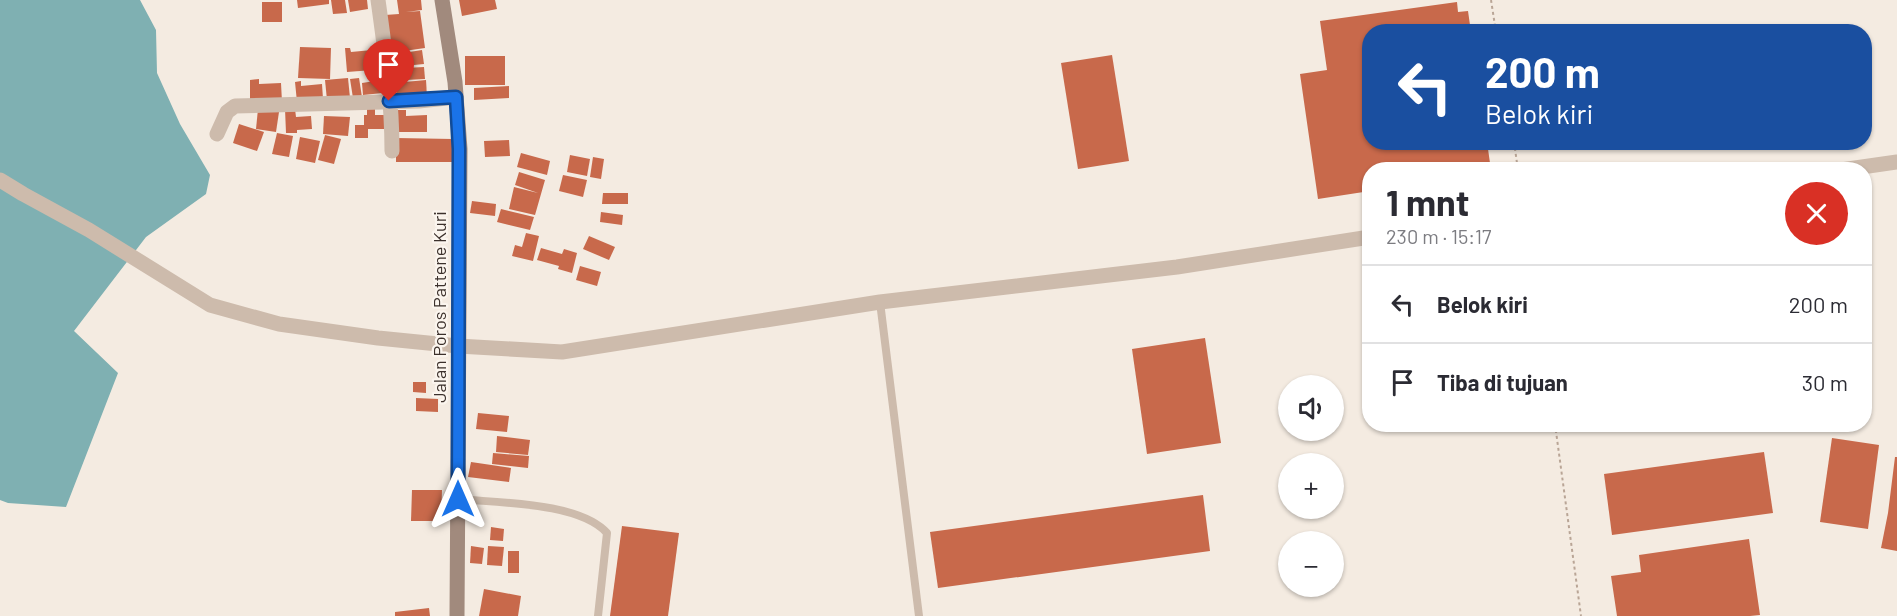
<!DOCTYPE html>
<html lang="id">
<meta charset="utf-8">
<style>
:root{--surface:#fff;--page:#f7f7f7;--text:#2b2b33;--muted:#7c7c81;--line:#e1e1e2}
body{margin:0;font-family:Barlow,sans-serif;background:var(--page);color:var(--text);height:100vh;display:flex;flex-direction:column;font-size:22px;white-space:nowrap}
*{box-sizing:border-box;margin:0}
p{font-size:20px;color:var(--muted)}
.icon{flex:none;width:33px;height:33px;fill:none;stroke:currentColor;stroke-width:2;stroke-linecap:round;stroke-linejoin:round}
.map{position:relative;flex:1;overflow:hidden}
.drawer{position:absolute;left:1362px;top:162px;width:510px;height:270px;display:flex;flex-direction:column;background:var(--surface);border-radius:24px;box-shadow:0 2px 4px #0004}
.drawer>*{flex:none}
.guide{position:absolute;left:1362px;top:24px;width:510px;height:126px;border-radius:24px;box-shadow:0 2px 4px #0004;background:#1a4fa0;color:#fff;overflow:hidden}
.controls{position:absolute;left:1278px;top:375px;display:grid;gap:12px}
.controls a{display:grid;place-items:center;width:66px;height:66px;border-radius:50%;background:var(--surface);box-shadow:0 2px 4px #0004;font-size:30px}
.pin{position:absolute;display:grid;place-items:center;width:51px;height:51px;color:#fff;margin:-62px -26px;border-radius:50% 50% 50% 0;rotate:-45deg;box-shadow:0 0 6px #0007}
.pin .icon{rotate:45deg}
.me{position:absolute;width:66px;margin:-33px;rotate:0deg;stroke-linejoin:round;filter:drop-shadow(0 0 4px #0008)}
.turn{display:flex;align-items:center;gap:21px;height:126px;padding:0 24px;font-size:27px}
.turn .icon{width:78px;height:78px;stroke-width:2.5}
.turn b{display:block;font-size:42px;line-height:51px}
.round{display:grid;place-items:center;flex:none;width:63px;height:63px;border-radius:32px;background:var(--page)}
.head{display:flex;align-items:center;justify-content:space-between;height:102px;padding:0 24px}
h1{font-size:36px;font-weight:700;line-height:45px}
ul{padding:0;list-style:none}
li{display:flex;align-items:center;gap:18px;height:78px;padding:0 24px;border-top:2px solid var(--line)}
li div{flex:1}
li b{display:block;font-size:22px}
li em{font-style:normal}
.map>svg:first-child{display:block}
</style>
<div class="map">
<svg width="1897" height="616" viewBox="0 0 1897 616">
<rect width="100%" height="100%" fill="#f4ebe1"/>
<polygon fill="#7fb0b2" points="0,0 140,0 156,30 157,73 180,124 210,175 206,194 146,237 74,331 118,373 66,507 8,503 0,500"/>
<g fill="#c8694b">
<polygon points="297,0 329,0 329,4 298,8"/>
<polygon points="331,0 345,0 347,13 333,14"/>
<polygon points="348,0 367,0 368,9 350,12"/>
<polygon points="397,0 421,0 422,10 406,12 420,11 425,48 390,53 385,15 399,14"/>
<polygon points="459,0 495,0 497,9 462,16"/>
<rect x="262" y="2" width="20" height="20"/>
<polygon points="1457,2 1458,12 1468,11 1471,32 1370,32 1370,142 1487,142 1491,170 1370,170 1370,191 1318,199 1300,74 1327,70 1320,21"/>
<polygon points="300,47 331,48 330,79 298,78"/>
<polygon points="345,48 350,48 351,52 372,50 373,70 347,72"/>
<polygon points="422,50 424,64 404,66 403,53"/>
<polygon points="1112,55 1129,161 1078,169 1061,63"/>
<rect x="465" y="56" width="40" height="29"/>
<polygon points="424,67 425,79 406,80 405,68"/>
<polygon points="348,78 350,98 327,100 325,80"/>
<polygon points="359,78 362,97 353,98 350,79"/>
<polygon points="259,79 259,84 281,83 282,102 250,103 250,80"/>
<polygon points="381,80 383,93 363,95 362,83"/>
<polygon points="426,80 427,97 395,100 394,83"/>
<polygon points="301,81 301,86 322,84 323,99 297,102 295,82"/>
<polygon points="509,86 509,98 474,100 474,88"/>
<polygon points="258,109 279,112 276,132 256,129"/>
<polygon points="285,109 295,109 296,117 311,116 312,129 297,130 297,133 286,133"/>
<polygon points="367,109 375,109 375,115 388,115 387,129 368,129 368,138 355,138 355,125 364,125 364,115 367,115"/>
<polygon points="397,110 406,110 406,116 427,115 427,132 398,132"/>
<polygon points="324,116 350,117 348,136 323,134"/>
<polygon points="239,124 264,132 257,151 233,143"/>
<polygon points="277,133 293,136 289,157 272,154"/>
<polygon points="325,135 341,139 334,164 318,160"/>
<polygon points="300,137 320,141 315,163 296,159"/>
<polygon points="396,138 453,139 452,162 396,162"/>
<polygon points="509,140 510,156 485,157 484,141"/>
<polygon points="521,153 550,161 547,175 517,167"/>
<polygon points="570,155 590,159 587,176 567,172"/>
<polygon points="593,157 604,159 601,179 590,177"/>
<polygon points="519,172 545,180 535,215 509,209 514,187 538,193 515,185"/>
<polygon points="563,175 587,180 583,197 559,191"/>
<polygon points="603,193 628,193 628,204 602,204"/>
<polygon points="472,201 496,204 495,216 470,213"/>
<polygon points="501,209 534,217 530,230 497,222"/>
<polygon points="601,212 623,215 622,225 600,222"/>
<polygon points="526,233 539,236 533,261 512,256 515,245 522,247"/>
<polygon points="589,236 615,247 609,260 583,249"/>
<polygon points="541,248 562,254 564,249 577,253 572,273 558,269 559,266 537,260"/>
<polygon points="580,266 601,272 597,286 576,280"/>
<polygon points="1205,338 1221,443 1147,454 1132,349"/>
<polygon points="413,382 426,382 426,393 413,392"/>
<polygon points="416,398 438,399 438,412 416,411"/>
<polygon points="478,413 509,416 507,432 476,429"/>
<polygon points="497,436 530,440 528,455 496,452"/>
<polygon points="1832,438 1879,445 1868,529 1820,522"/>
<polygon points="1764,452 1773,513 1612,535 1604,474"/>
<polygon points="493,453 529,456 528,468 492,464"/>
<polygon points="1895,457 1897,457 1897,551 1881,548 1888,513"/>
<polygon points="471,462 511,468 509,482 468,477"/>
<polygon points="412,490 442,490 441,521 411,521"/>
<polygon points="1203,495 1210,551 938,588 930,532"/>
<polygon points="622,526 679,533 668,616 610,616"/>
<polygon points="491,527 504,529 503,541 490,540"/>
<polygon points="1749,539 1760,615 1750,616 1617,616 1611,576 1641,572 1639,555"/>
<polygon points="471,546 484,548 482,564 470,563"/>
<polygon points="488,546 504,547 502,566 487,565"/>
<rect x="508" y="551" width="11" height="22"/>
<polygon points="484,589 521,596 518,616 479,616"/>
<polygon points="429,608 430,616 395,616 395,612"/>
</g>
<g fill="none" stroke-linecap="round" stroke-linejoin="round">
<g stroke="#b9a596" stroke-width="2" stroke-dasharray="3 3" stroke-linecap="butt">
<polyline points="1491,0 1496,32"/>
<polyline points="1514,142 1518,170"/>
<polyline points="1555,424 1581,616"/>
</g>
<g stroke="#cdbbac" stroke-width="8">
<polyline points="880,302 919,616"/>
<path d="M458,499C498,503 579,502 607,533L598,616"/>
</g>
<g stroke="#cdbbac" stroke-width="15">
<path d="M378,0C385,50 392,100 392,151"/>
<polyline points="217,134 227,112 235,106 419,101 456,97"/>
<polyline points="1841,170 1897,162"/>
<polyline points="0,180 23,194 89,230 210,305 279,324 378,338 458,346 562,352 880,302 1177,267 1370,237"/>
</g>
<polyline stroke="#a18a7d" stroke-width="15" points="442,0 455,82 460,149 457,616"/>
</g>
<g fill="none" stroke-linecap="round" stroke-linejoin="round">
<g stroke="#114b97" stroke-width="15">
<polyline id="route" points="389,101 456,97 459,149 458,499"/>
</g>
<use href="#route" stroke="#1a73e8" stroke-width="10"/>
</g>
<g text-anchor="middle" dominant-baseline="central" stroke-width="4.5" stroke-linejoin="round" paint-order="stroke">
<g font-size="18" fill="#3b302b" stroke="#fbf5ee">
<text transform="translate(439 307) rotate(-90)">Jalan Poros Pattene Kuri</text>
</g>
</g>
</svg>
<div class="controls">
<a><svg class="icon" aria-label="sound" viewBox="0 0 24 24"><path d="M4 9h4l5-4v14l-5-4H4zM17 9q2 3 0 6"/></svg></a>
<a>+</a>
<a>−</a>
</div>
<div class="pin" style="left:389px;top:101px;background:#d93025"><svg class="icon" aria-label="arrive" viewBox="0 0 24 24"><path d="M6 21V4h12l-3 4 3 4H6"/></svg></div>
<svg class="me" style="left:458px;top:499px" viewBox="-20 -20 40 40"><path d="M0-17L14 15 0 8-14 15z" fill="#1a73e8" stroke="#fff" stroke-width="4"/></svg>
<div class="guide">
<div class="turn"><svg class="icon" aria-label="left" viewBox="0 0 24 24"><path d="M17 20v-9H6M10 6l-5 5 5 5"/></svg><div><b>200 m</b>Belok kiri</div></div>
</div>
<section class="drawer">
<div class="head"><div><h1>1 mnt</h1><p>230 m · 15:17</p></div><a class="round" style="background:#d93025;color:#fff"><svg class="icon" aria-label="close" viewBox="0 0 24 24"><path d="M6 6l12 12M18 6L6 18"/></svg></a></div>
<ul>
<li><svg class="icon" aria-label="left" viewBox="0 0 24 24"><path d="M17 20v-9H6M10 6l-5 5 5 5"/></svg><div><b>Belok kiri</b></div><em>200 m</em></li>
<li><svg class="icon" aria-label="arrive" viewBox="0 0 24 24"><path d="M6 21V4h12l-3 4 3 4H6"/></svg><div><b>Tiba di tujuan</b></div><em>30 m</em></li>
</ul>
</section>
</div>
